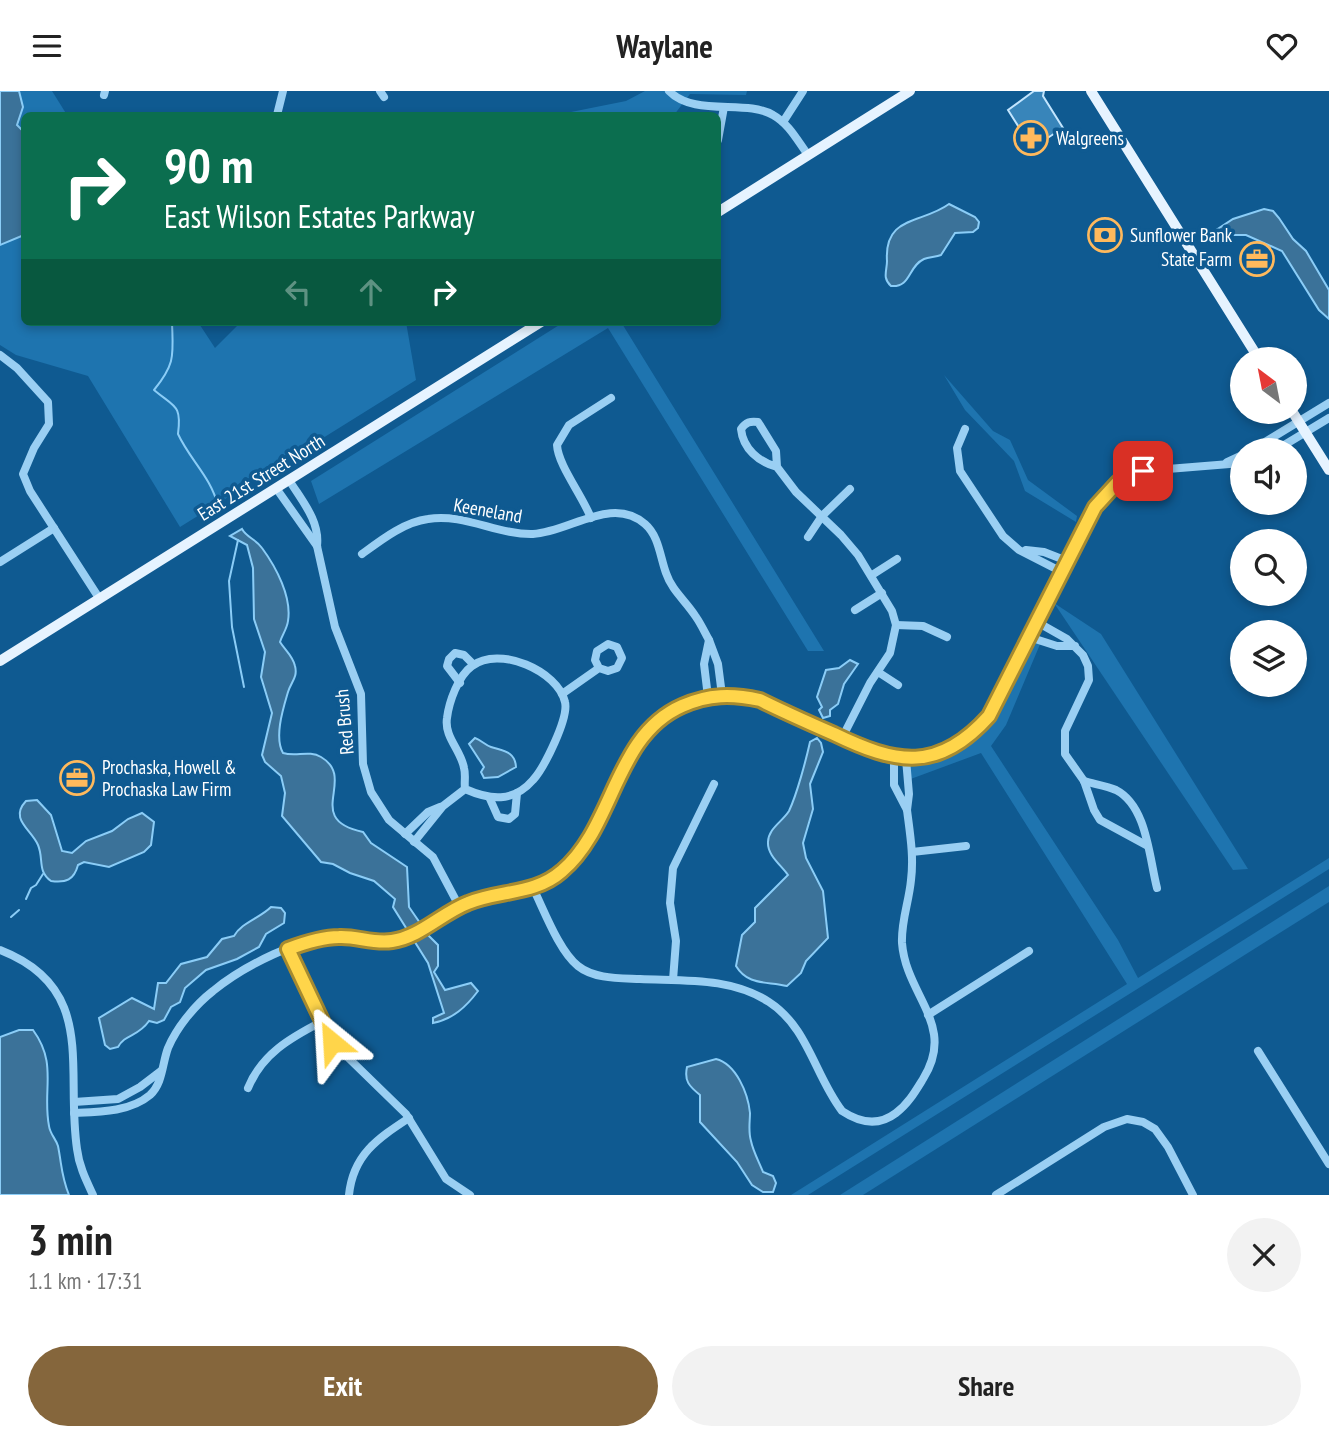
<!DOCTYPE html>
<meta charset="utf-8">
<style>
:root{--surface:#fff;--page:#f2f2f2;--text:#222;--muted:#767676;--accent:#85663c}
body{margin:0;font-family:"PT Sans Narrow",sans-serif;background:var(--page);color:var(--text);height:100vh;display:flex;flex-direction:column;font-size:26px;white-space:nowrap}
*{box-sizing:border-box;margin:0}
p{font-size:23px;color:var(--muted)}
.icon{flex:none;width:38px;height:38px;fill:none;stroke:currentColor;stroke-width:2;stroke-linecap:round;stroke-linejoin:round}
.map{position:relative;height:1104px;overflow:hidden}
.sheet{display:flex;flex-direction:column;background:var(--surface);flex:1}
.sheet>*{flex:none}
.guide{position:absolute;left:21px;top:21px;width:700px;height:214px;border-radius:10px;box-shadow:0 4px 10px #0003;background:#0b6e4f;color:#fff;overflow:hidden}
.needle{width:46px;rotate:328deg}
.buttons{position:absolute;left:1230px;top:256px;display:grid;gap:14px}
.buttons a{display:grid;place-items:center;width:77px;height:77px;border-radius:50%;background:var(--surface);box-shadow:0 4px 10px #0003;font-size:35px}
.pin{position:absolute;display:grid;place-items:center;width:60px;height:60px;color:#fff;margin:-30px;border-radius:14px;box-shadow:0 4px 10px #0006}
.me{position:absolute;width:77px;margin:-38px;rotate:333deg;stroke-linejoin:round;filter:drop-shadow(0 0 5px #0008)}
.turn{display:flex;align-items:center;gap:24px;height:147px;padding:0 28px;font-size:32px}
.turn .icon{width:91px;height:91px;stroke-width:2.5}
.turn b{display:block;font-size:49px;line-height:60px}
.lanes{display:flex;align-items:center;height:66px;padding:0 28px;background:#0003;justify-content:center;gap:35px;direction:ltr}
.lanes .off{opacity:.35}
.round{display:grid;place-items:center;flex:none;width:74px;height:74px;border-radius:37px;background:var(--page)}
.summary{display:flex;align-items:center;justify-content:space-between;height:119px;padding:0 28px}
h1{font-size:42px;font-weight:700;line-height:52px}
.action{display:flex;gap:14px;margin-top:auto;padding:14px 28px}
.action a{flex:1;height:80px;border-radius:42px;background:var(--accent);color:#fff;font-size:28px;font-weight:700;line-height:80px;text-align:center}
.action a+a{background:var(--page);color:var(--text)}
header{display:flex;justify-content:space-between;align-items:center;height:91px;padding:0 28px;background:var(--surface);font-size:32px;font-weight:700}
.map>svg:first-child{display:block}
</style>
<header><svg class="icon" aria-label="menu" viewBox="0 0 24 24"><path d="M4 6h16M4 12h16M4 18h16"/></svg>Waylane<svg class="icon" aria-label="heart" viewBox="0 0 24 24"><path d="M12 20l-8-8c-3-5 5-10 8-4 3-6 11-1 8 4z"/></svg></header>
<div class="map">
<svg width="1329" height="1104" viewBox="0 0 1329 1104">
<rect width="100%" height="100%" fill="#0f5a91"/>
<g fill="#1e74af">
<polygon points="0,0 52,0 67,24 24,24 24,231 198,231 215,257 241,231 406,231 416,289 180,436 88,285 16,264 0,254"/>
<polygon points="645,0 747,0 746,4 690,3 674,24 556,24 626,10"/>
<polygon points="564,231 621,231 824,560 808,560 608,237 319,413 311,390"/>
<polygon points="944,284 993,340 1010,349 1028,389 1077,425 1076,431 1025,400 1014,370 965,319"/>
<polygon points="1054,512 1101,543 1248,778 1233,779"/>
<path d="M1041,551L1006,634L991,655L1118,849L1138,887L1329,767V778L808,1104H791L1127,893L981,662L908,689L906,668C923,671 932,669 948,662C996,643 1011,596 1033,553Z"/>
<polygon points="1329,795 1329,811 863,1104 840,1104"/>
</g>
<g fill="#3b7299" stroke="#8bcdf7" stroke-width="2">
<polygon points="0,0 19,0 23,16 17,34 24,41 24,144 0,154"/>
<path d="M949,113L975,126L979,131L978,137L973,141L955,142L941,164C936,166 929,166 924,168C908,175 911,197 891,195C882,187 887,180 887,170C884,124 922,133 949,113Z"/>
<polygon points="1264,118 1273,120 1279,127 1293,148 1306,160 1329,199 1329,228 1319,219 1282,160 1246,144 1227,144 1208,152 1204,147 1233,128"/>
<path d="M242,438C247,447 256,448 262,457C276,476 292,506 288,530C287,538 282,544 280,551C285,559 293,565 295,575C298,586 291,591 288,601C283,618 274,646 283,662C296,666 309,659 321,666C358,688 302,728 363,741L371,752L407,776L409,816L429,845L438,854V875L434,881L445,899L471,892L478,900C466,916 453,928 433,932V927L444,922L428,872L393,816L395,808L374,790L350,782L333,773L321,771L282,725L285,702L281,685L265,671L262,664L272,622L261,586L265,561L254,528L253,477L247,454L230,445Z"/>
<polygon points="850,569 858,573 844,593 838,613 830,619 830,625 823,627 819,619 822,616 817,606 826,579 839,577"/>
<path d="M475,647C481,649 485,654 491,656C503,660 515,660 516,676L498,686L484,687L481,681L484,676L469,653Z"/>
<path d="M817,647L821,652L823,661L810,693L813,718L803,752L806,767L823,800L828,847L806,870L801,882L787,895C767,890 748,895 736,875L742,844L755,831V817L788,784C781,774 767,764 768,751C768,738 782,731 789,720C797,703 806,669 810,651Z"/>
<path d="M37,709L51,724L62,760L72,762L86,750L112,740L128,728L142,722L154,731L151,754L144,761L109,776L84,771L78,774C74,789 66,792 51,790C37,780 44,768 38,754C31,738 9,728 26,710Z"/>
<path d="M271,816L281,817L285,822L284,832L266,843L259,856L237,868L206,879L185,897L180,911L171,916L164,929L157,932L149,930C138,946 125,943 118,956L110,958L105,954L99,927L132,907L154,918L158,892H166L181,873L207,866L222,848L234,845C241,832 260,827 271,816Z"/>
<path d="M19,939H33C58,973 42,999 49,1035C50,1043 56,1048 58,1055C62,1075 61,1084 69,1104H0V946Z"/>
<path d="M716,968C736,973 748,1002 750,1022C750,1031 748,1040 751,1050C753,1060 759,1071 763,1081L773,1085L776,1092L773,1101H763L752,1094L737,1071L700,1031V1004C689,995 684,990 687,976Z"/>
</g>
<g fill="none" stroke-linecap="round" stroke-linejoin="round">
<g stroke="#8bcdf7" stroke-width="2">
<path d="M172,231C173,264 176,272 154,299C174,316 182,313 178,343C190,369 211,386 218,415"/>
<polyline points="238,449 229,490 232,536 244,596"/>
<polyline points="26,808 31,797 36,794 43,783"/>
<polyline points="11,826 19,819"/>
</g>
</g>
<polygon fill="#3885ba" stroke="#c2e5fe" stroke-width="2" points="1034,0 1044,0 1043,5 1063,37 1032,57 1030,54 1025,57 1020,49 1025,46 1008,19"/>
<g fill="none" stroke-linecap="round" stroke-linejoin="round">
<g stroke="#9acff3" stroke-width="8">
<polyline points="380,0 384,6"/>
<path d="M669,0C694,26 746,8 773,24C789,33 797,49 808,64"/>
<polyline points="104,4 105,0"/>
<polyline points="277,24 283,0"/>
<polyline points="783,31 803,0"/>
<polyline points="718,49 724,16"/>
<polyline points="0,264 17,277 48,311 49,333 34,357 23,383 30,400 99,507"/>
<polyline points="965,338 957,357 960,380 1003,445 1019,459 1062,481"/>
<polyline points="1252,359 1329,312"/>
<polyline points="1276,359 1329,327"/>
<polyline points="1227,371 1242,364"/>
<path d="M777,376C759,371 743,358 741,338C746,331 750,330 758,331L776,360L777,376L796,401L841,444L858,464L892,520L896,534L890,562L870,592L842,647"/>
<path d="M289,389C302,410 320,430 317,455L335,536L361,603L363,673L371,701L389,729L433,766L459,815"/>
<polyline points="276,397 317,455"/>
<path d="M591,427C582,404 558,374 557,354L569,334L611,307"/>
<polyline points="808,446 822,425 850,398"/>
<polyline points="1026,459 1044,461 1067,470"/>
<path d="M362,463C381,449 404,431 428,428C464,422 498,444 533,443C570,441 612,404 645,433C659,445 660,466 666,482C672,500 686,510 696,526C701,533 705,542 709,549"/>
<polyline points="0,471 54,437"/>
<polyline points="872,484 897,468"/>
<polyline points="855,519 882,502"/>
<polyline points="1037,531 1067,548 1083,564 1088,575 1089,589 1065,640 1065,663 1084,690 1094,719 1100,729 1146,754"/>
<polyline points="896,534 923,535 947,546"/>
<polyline points="1029,546 1057,555 1075,555"/>
<polyline points="878,581 898,594"/>
<polyline points="460,592 447,575 449,568 455,562 464,564 473,573"/>
<polyline points="562,603 599,577 608,580 617,577 622,567 617,556 608,553 597,560 595,569 599,577"/>
<polyline points="708,606 704,573 709,549 718,573 722,604"/>
<polyline points="894,666 894,694 907,719 909,703 906,668"/>
<path d="M1084,690C1094,693 1107,695 1116,699C1147,715 1149,766 1157,797"/>
<polyline points="490,708 498,726 509,728 515,723 517,702"/>
<polyline points="405,743 428,721 440,716"/>
<path d="M414,751L443,715L465,698C490,709 513,712 533,689C544,677 569,627 565,611C558,580 499,554 472,575C458,585 449,611 447,627C444,646 461,659 464,677C466,684 464,691 465,698"/>
<polyline points="912,761 966,755"/>
<path d="M533,797C544,819 559,860 578,875C594,888 620,887 640,888C683,890 731,886 769,911C808,936 815,985 842,1020C860,1032 879,1035 896,1022C908,1013 915,1001 923,988C957,934 906,905 902,852C901,830 909,811 911,789C914,765 910,743 907,719"/>
<polyline points="288,858 332,951 406,1023 446,1088 470,1104"/>
<path d="M0,859C98,897 65,977 77,1058C79,1075 86,1089 93,1104"/>
<polyline points="673,889 676,850 670,812 673,777 714,693"/>
<polyline points="928,924 1029,860"/>
<polyline points="1258,960 1329,1073"/>
<path d="M248,997C262,963 290,947 321,931"/>
<polyline points="74,1011 118,1008 140,996 161,980"/>
<path d="M74,1022C99,1021 130,1021 150,1004C163,992 162,973 168,957C177,936 195,914 213,900C242,876 303,844 341,846C363,847 381,855 403,848C429,839 450,816 478,808C514,798 547,799 574,768C619,717 621,635 694,610C802,574 884,742 989,625L1083,436L1107,401L1118,392L1143,380L1242,372"/>
<path d="M349,1104C353,1064 377,1048 409,1027"/>
<polyline points="996,1104 1104,1036 1127,1028 1143,1031 1155,1038 1168,1056 1193,1104"/>
</g>
<g stroke="#e6f3ff" stroke-width="10">
<polyline points="1091,0 1259,268"/>
<polyline points="718,121 910,0"/>
<polyline points="1292,320 1329,379"/>
<polyline points="0,570 541,231"/>
</g>
</g>
<g fill="none" stroke-linecap="round" stroke-linejoin="round">
<g stroke="#a68a30" stroke-width="18">
<path id="route" d="M332,951L288,858C304,852 322,846 339,846C357,845 373,853 392,850C420,846 442,822 468,812C499,799 535,804 562,780C615,735 614,645 682,615C709,603 732,603 760,609C784,621 809,632 834,643C896,673 938,682 989,625L1095,416L1118,391L1143,380"/>
</g>
<use href="#route" stroke="#ffd54a" stroke-width="12"/>
</g>
<defs>
<g id="pharmacy-ring" transform="scale(1.75)"><circle r="9.5" fill="#0f5a91" stroke="#ffb95c" stroke-width="1.5"/><path d="M-2-6h4v4h4v4h-4v4h-4v-4h-4v-4h4Z" fill="#ffb95c"/></g>
<g id="bank-ring" transform="scale(1.75)"><circle r="9.5" fill="#0f5a91" stroke="#ffb95c" stroke-width="1.5"/><path d="M-6-4H6V4H-6ZM0-2.3a2.3 2.3 0 1 0 0 4.6a2.3 2.3 0 1 0 0-4.6Z" fill="#ffb95c"/></g>
<g id="office-ring" transform="scale(1.75)"><circle r="9.5" fill="#0f5a91" stroke="#ffb95c" stroke-width="1.5"/><path d="M-6-3h4V-5.5h4V-3h4V5H-6ZM-1-4.5V-3h2v-1.5ZM-6 0V1H6V0Z" fill="#ffb95c"/></g>
</defs>
<g fill-rule="evenodd">
<use href="#pharmacy-ring" x="1031" y="47"/>
<use href="#bank-ring" x="1105" y="144"/>
<use href="#office-ring" x="1257" y="168"/>
<use href="#office-ring" x="77" y="687"/>
</g>
<g text-anchor="middle" dominant-baseline="central" stroke-width="7" stroke-linejoin="round" paint-order="stroke">
<g font-size="19" fill="#fff" stroke="#0f5a91" text-anchor="start">
<text x="1056" y="47">Walgreens</text>
<text x="1130" y="144">Sunflower Bank</text>
<text x="1232" y="168" text-anchor="end">State Farm</text>
<text x="102" y="676">Prochaska, Howell &amp;<tspan x="102" dy="22">Prochaska Law Firm</tspan></text>
</g>
<g font-size="19" fill="#fff" stroke="#0f5a91">
<text transform="translate(261 386) rotate(-32)">East 21st Street North</text>
<text transform="translate(488 419) rotate(10)">Keeneland</text>
<text transform="translate(344 631) rotate(-95)">Red Brush</text>
</g>
</g>
</svg>
<div class="buttons">
<a><svg class="needle" viewBox="-14 -14 28 28"><path d="M0-13l5 13h-10z" fill="#e53935"/><path d="M0 13l5-13h-10z" fill="#767676"/></svg></a>
<a><svg class="icon" aria-label="sound" viewBox="0 0 24 24"><path d="M4 9h4l5-4v14l-5-4H4zM17 9q2 3 0 6"/></svg></a>
<a><svg class="icon" aria-label="search" viewBox="0 0 24 24"><circle cx="10" cy="10" r="6"/><path d="M15 15l6 6"/></svg></a>
<a><svg class="icon" aria-label="layers" viewBox="0 0 24 24"><path d="M12 4l9 5-9 5-9-5zM3 14l9 5 9-5"/></svg></a>
</div>
<div class="pin" style="left:1143px;top:380px;background:#d93025"><svg class="icon" aria-label="arrive" viewBox="0 0 24 24"><path d="M6 21V4h12l-3 4 3 4H6"/></svg></div>
<svg class="me" style="left:332px;top:951px" viewBox="-20 -20 40 40"><path d="M0-17L14 15 0 8-14 15z" fill="#ffd54a" stroke="#fff" stroke-width="4"/></svg>
<div class="guide">
<div class="turn"><svg class="icon" aria-label="right" viewBox="0 0 24 24"><path d="M7 20v-9h11M14 6l5 5-5 5"/></svg><div><b>90 m</b>East Wilson Estates Parkway</div></div>
<div class="lanes"><svg class="icon off" aria-label="left" viewBox="0 0 24 24"><path d="M17 20v-9H6M10 6l-5 5 5 5"/></svg><svg class="icon off" aria-label="ahead" viewBox="0 0 24 24"><path d="M12 20V5M6 11l6-6 6 6"/></svg><svg class="icon" aria-label="right" viewBox="0 0 24 24"><path d="M7 20v-9h11M14 6l5 5-5 5"/></svg></div>
</div>
</div>
<section class="sheet">
<div class="summary"><div><h1>3 min</h1><p>1.1 km · 17:31</p></div><a class="round"><svg class="icon" aria-label="close" viewBox="0 0 24 24"><path d="M6 6l12 12M18 6L6 18"/></svg></a></div>
<div class="action"><a>Exit</a><a>Share</a></div>
</section>
